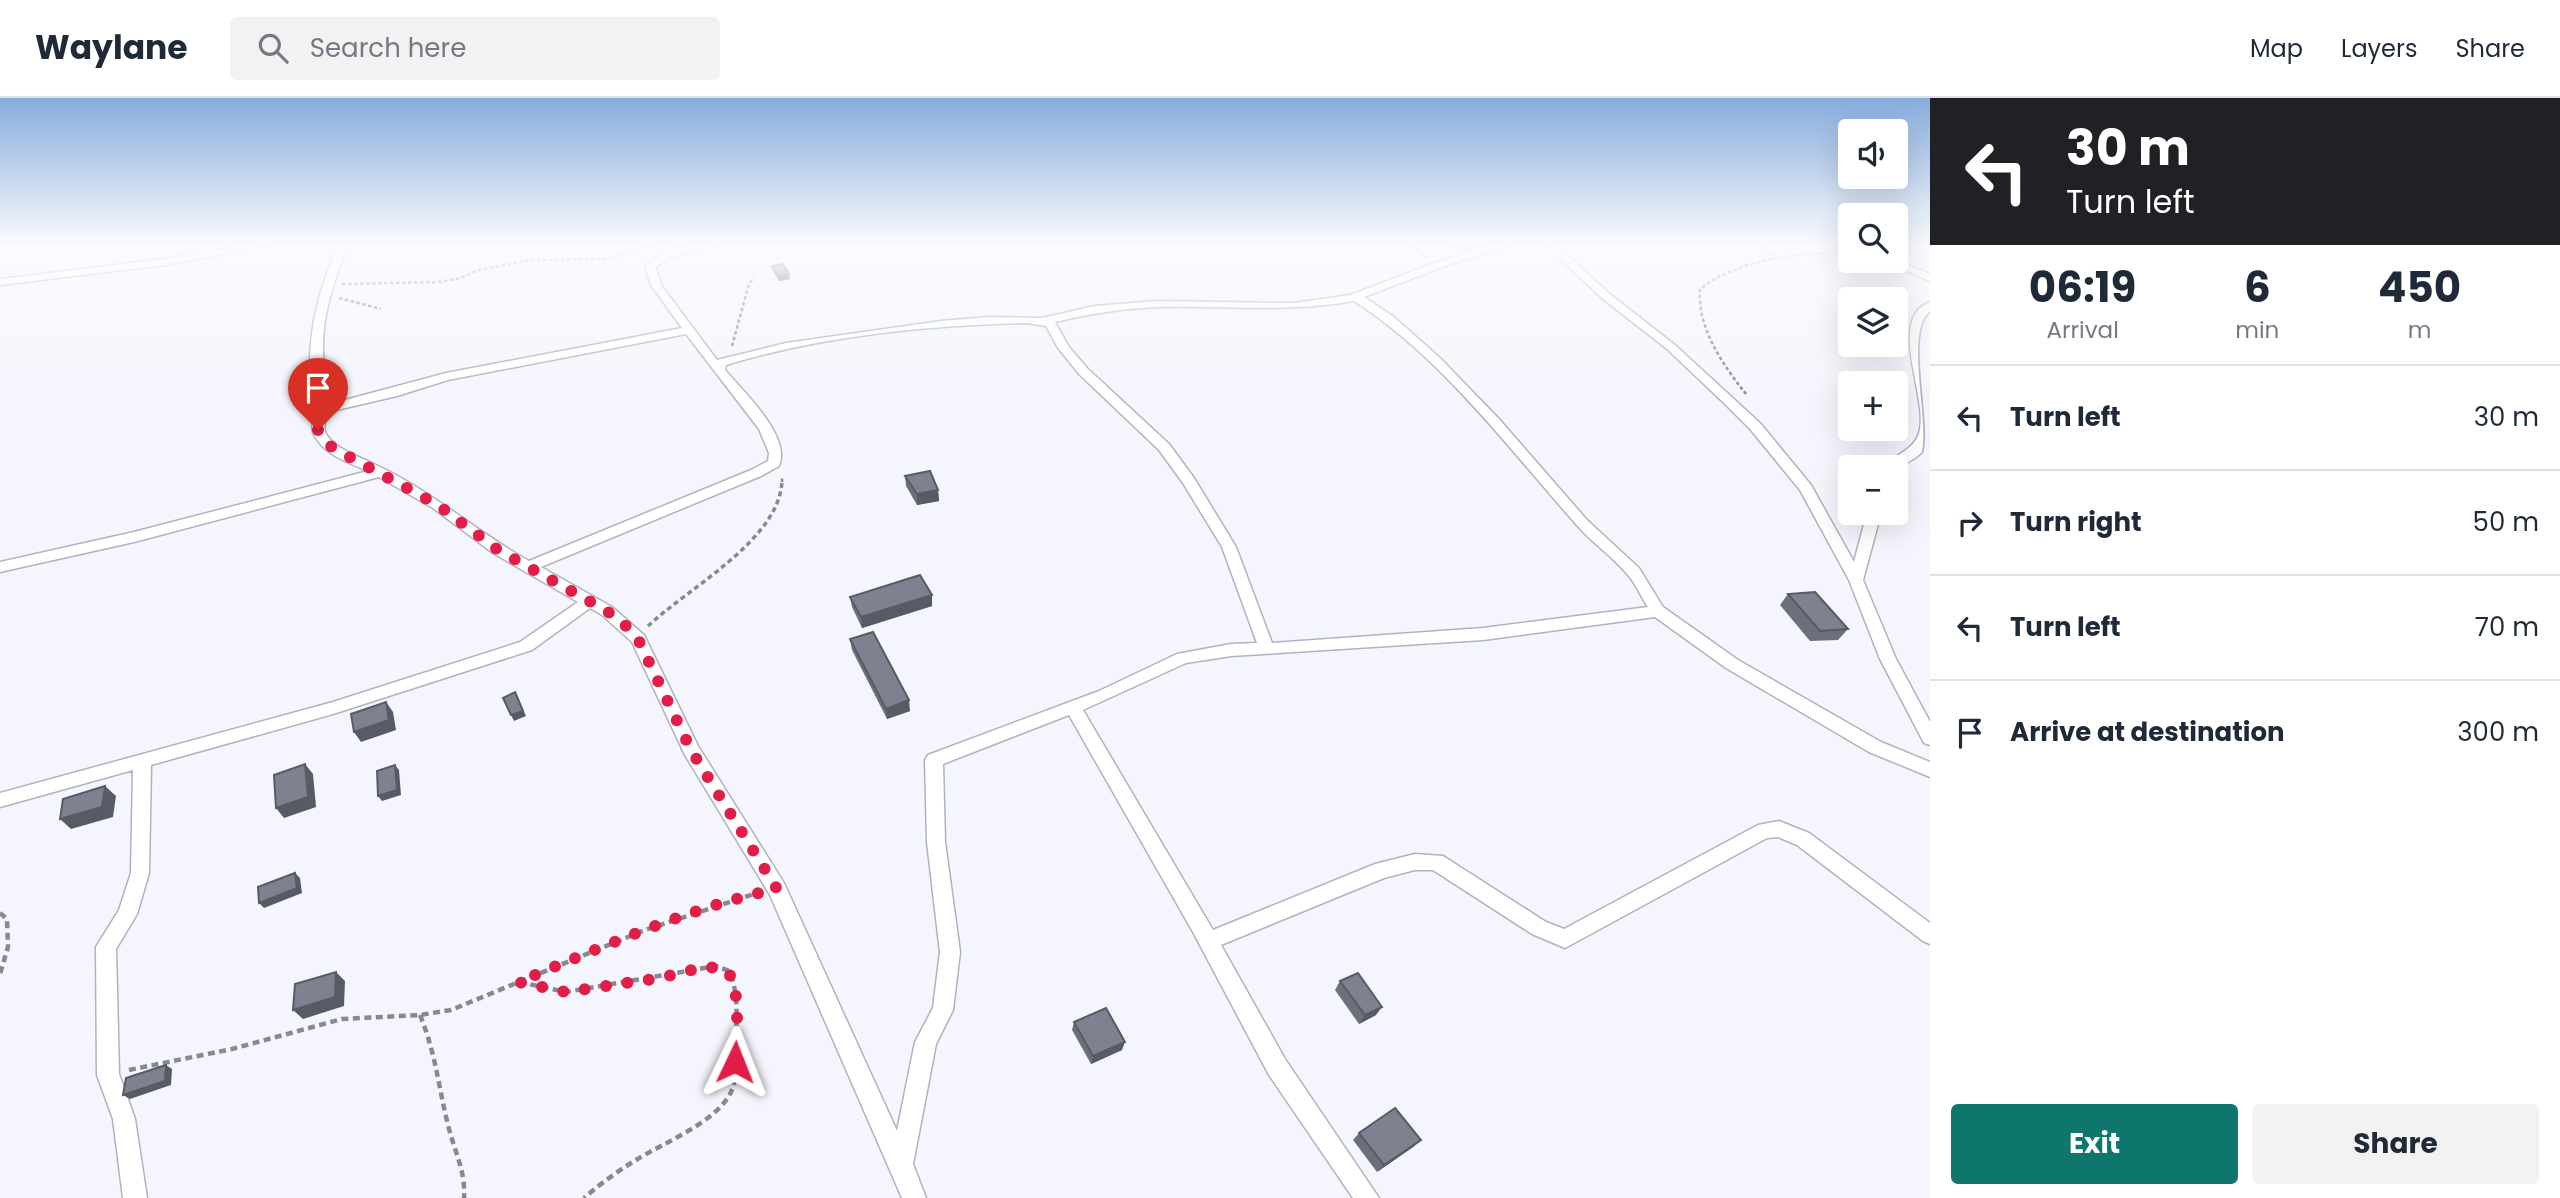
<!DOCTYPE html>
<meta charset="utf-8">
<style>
:root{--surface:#fff;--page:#f2f2f3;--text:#1f2937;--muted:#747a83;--line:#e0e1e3;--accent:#0f766e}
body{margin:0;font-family:Poppins,sans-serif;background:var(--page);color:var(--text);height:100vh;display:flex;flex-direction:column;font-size:26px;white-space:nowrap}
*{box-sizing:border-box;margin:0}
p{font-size:23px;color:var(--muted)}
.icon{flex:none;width:38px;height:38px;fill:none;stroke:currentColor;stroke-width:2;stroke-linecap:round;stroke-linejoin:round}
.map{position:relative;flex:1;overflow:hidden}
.details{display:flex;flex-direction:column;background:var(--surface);width:630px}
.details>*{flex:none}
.hud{background:#202124;color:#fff;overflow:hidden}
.buttons{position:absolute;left:1838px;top:21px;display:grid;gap:14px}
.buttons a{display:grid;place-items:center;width:70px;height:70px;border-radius:7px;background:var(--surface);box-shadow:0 7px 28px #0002;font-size:35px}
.pin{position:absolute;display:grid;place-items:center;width:60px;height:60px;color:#fff;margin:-72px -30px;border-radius:50% 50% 50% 0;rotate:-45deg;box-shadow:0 0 7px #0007}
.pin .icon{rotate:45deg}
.me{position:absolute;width:77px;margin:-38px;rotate:2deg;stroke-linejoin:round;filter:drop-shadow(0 0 5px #0008)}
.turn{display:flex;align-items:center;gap:24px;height:147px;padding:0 21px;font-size:32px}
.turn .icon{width:91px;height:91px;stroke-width:2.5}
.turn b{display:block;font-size:49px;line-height:60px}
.eta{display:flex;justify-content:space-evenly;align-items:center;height:119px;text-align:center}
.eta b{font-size:42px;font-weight:700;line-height:49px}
.cta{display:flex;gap:14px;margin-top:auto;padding:14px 21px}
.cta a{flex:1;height:80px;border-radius:7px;background:var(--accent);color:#fff;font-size:28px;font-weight:700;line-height:80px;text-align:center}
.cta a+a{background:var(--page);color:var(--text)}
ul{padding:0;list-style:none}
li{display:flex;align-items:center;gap:21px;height:105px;padding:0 21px;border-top:2px solid var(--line)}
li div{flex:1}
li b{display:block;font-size:26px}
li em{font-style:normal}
header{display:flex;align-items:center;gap:42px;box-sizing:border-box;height:98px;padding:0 35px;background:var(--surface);border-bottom:2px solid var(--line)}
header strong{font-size:33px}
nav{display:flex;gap:38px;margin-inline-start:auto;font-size:24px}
.search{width:490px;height:63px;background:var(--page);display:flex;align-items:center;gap:18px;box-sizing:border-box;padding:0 24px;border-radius:7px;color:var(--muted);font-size:26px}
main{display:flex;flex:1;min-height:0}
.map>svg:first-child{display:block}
</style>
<header>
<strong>Waylane</strong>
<div class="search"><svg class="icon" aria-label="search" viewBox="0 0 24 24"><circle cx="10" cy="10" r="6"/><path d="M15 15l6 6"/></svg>Search here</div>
<nav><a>Map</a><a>Layers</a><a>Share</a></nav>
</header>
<main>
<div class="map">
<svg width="1930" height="1100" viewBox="0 0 1930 1100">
<rect width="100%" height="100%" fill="#f5f6fd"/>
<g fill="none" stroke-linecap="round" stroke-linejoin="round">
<g stroke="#afb3c1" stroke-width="3">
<g id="minor">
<polygon points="251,146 276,146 164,167 0,187 0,181 164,161"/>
<path d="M338,146H348C325,209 315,239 330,306L446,275L682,230L651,187L645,168C665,148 698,146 725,146L670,159L656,169L661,187L717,262L786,245L941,223L989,219L1042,220L1095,208L1156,203L1294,205L1350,197L1437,164L1499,146H1516L1445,168L1364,199L1394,219L1440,260L1499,321L1587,422L1639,470L1663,509L1738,562L1881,644L1930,664V679L1869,654L1726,570L1655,519L1483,542L1231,558L1186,565L1083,612L1213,832L1375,766L1415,756L1443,758L1546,824L1564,831L1758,727L1779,723L1809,735L1930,825V846L1923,843L1797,747L1778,739L1767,740L1565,850L1532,836L1433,772H1415L1384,780L1221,847L1285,961L1379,1100H1353L1269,977L1193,834L1069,617L943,666L945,744L960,854L953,912L936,946L913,1066L926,1100H902L770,797L685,657L632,544L602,517L590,510L532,552L333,616L151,667L149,775L137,816L116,851L119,976L135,1021L147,1100H123L113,1021L97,977L96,849L119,812L131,775L133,672L0,709V695L333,604L520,544L578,504L493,455L433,410L379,379L134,444L0,474V464L134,434L368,373C352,366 328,358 318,343C307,329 315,323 317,308C319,295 310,279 310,266C310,222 322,186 338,146ZM1354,203C1442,260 1506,347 1575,425C1591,444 1612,458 1628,477C1636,486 1641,499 1648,509L1483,530L1272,545L1236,449L1194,380L1169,346L1087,270L1069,249L1055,224C1088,216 1121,211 1156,209C1223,207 1287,215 1354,203ZM1027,225L1046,228L1058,250L1079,276L1159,352L1183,385L1222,449L1257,545L1231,546L1177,556L1099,593L928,657L925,662L927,744L940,854L933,910L915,944L897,1033L784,785L698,648L644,537L612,509L541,469L761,378L779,368C792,339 743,293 725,272L726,267C822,238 927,227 1027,225ZM686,236L759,331L769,355L768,363L751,372L529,463C475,433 431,392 374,366C360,359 338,352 328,339C322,331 325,322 328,314L397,298L448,282Z"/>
<polygon points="1544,146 1555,146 1611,197 1675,247 1760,325 1811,387 1854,464 1867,415 1881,415 1863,482 1896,561 1930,624 1930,647 1924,645 1880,561 1849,482 1800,392 1750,331 1726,307 1667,251 1603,201"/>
<polygon points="1840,146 1850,146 1850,151"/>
<polygon points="1895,162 1930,176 1930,183 1884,163"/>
<path d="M1930,204V213C1904,234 1930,322 1922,354C1916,361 1903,366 1895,372V369H1884C1895,355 1916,353 1920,331C1927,298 1887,220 1930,204Z"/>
</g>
</g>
<g stroke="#87898f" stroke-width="2.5" stroke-dasharray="3.5 2.5" stroke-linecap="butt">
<polyline points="1405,146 1427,159"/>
<polyline points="1756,146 1776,160"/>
<polyline points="342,186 438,184 457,181 479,172 530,162 605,161 655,147"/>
<polyline points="339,200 381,211"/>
<polyline points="732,248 749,186 754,179"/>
<path d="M1746,296C1723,267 1697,230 1700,191C1736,163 1792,155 1836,155"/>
<polyline points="782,384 782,378"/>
</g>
<path stroke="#87898f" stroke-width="3.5" stroke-dasharray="5 3.5" stroke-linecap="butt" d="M648,528C688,490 781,441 782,382"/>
<g stroke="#87898f" stroke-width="4.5" stroke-dasharray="7 4.5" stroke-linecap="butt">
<polyline points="0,815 7,821 8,849 0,876"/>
<path d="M519,884L566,894L716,868L729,873C738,893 737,914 736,936C736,955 738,977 731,994C717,1024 663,1045 636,1062C618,1073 600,1086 584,1100"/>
<path d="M420,917C436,956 438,987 448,1027C454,1052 466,1074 464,1100"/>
<polyline points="129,972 232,951 342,921 420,917 451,912 645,832 757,795"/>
</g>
<use href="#minor" fill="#fff" fill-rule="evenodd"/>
</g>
<g fill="#6c707c">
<polygon points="1453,146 1484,146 1462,154 1453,148"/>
<polygon points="772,168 789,176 790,181 779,183 773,173"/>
<polygon points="905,378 938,392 939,403 917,407 906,388"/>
<polygon points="1788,496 1848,531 1838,542 1810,543 1780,507"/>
<polygon points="932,497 932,508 862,530 852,509 850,499"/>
<polygon points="850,541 910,613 887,621 852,552"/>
<polygon points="1340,883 1376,917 1359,926 1335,892"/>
<polygon points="1074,924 1122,952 1091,966 1072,932"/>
<polygon points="1359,1035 1421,1042 1413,1049 1377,1074 1353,1042"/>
</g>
<g fill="#585b65">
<polygon points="1473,146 1484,146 1462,154 1464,149"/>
<polygon points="789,176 790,181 779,183 778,178"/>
<polygon points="938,392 939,403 917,407 917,396"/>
<polygon points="932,497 932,508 862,530 861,519"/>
<polygon points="515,594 526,618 514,623 511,617"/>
<polygon points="909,602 910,613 887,621 886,611"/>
<polygon points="386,604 393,614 396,632 361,644 354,634"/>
<polygon points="305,666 313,676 316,709 284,720 276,710"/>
<polygon points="395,667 399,672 401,697 382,703 378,698"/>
<polygon points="105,688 116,698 113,719 71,731 60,721"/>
<polygon points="295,775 300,780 302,795 264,810 259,805"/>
<polygon points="336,874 345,883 344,908 303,921 293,912"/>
<polygon points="1382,909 1376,917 1359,926 1365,917"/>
<polygon points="1125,944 1122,952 1091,966 1093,958"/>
<polygon points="166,967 172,971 171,987 130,1001 123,997"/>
<polygon points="1421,1042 1413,1049 1377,1074 1384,1067"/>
</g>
<g fill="#7e8290" stroke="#585b65" stroke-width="2">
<polygon points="1460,146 1473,146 1464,149"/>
<polygon points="783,166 789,176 778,178 772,168"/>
<polygon points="930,373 938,392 917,396 905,378"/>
<polygon points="920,477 932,497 861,519 850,499"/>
<polygon points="1815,494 1848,531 1820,533 1788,496"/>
<polygon points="873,534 909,602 886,611 850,541"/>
<polygon points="515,594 523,613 511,617 503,600"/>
<polygon points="386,604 389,622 354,634 351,616"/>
<polygon points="305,666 308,699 276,710 274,677"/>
<polygon points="395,667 397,692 378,698 377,673"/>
<polygon points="105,688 102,709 60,721 63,701"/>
<polygon points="295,775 297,790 259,805 258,789"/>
<polygon points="336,874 335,899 293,912 295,886"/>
<polygon points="1358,875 1382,909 1365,917 1340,883"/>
<polygon points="1106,910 1125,944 1093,958 1074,924"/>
<polygon points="166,967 165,983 123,997 126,980"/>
<polygon points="1395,1010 1421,1042 1384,1067 1359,1035"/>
</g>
<linearGradient id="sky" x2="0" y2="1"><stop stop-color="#87addd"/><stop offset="0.49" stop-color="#fafbfe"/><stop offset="1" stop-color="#fafbfe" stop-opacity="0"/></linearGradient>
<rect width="1930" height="300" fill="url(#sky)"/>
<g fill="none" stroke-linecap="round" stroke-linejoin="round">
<path stroke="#e11d48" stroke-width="12" stroke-dasharray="0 21.6" d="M318,332L324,343L333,350L438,407L498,452L607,513L624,526L638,541L691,652L777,791C687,810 603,849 518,884L566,894L660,880L704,869L724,870C743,885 736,941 735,964"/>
</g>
</svg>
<div class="buttons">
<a><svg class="icon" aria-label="sound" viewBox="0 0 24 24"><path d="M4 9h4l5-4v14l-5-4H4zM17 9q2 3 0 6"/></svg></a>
<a><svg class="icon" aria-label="search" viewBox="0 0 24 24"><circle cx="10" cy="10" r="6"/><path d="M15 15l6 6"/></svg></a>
<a><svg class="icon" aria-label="layers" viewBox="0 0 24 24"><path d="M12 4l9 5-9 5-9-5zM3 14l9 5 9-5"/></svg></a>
<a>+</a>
<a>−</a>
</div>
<div class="pin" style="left:318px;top:332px;background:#d93025"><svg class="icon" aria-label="arrive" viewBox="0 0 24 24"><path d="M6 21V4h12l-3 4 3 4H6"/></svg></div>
<svg class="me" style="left:735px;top:964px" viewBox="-20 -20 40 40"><path d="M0-17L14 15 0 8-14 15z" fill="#e11d48" stroke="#fff" stroke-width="4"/></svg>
</div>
<section class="details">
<div class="hud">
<div class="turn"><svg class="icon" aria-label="left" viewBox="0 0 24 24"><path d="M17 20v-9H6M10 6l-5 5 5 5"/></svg><div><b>30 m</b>Turn left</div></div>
</div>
<div class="eta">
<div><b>06:19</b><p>Arrival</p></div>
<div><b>6</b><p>min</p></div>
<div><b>450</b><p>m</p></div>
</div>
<ul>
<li><svg class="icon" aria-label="left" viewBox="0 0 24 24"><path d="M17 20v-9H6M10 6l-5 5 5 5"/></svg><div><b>Turn left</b></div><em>30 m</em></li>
<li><svg class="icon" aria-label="right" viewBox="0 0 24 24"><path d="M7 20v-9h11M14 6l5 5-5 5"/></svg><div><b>Turn right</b></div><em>50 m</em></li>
<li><svg class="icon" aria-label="left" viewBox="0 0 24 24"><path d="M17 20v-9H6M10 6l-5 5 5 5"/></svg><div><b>Turn left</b></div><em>70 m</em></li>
<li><svg class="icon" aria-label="arrive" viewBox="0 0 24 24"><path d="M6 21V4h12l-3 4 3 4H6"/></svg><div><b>Arrive at destination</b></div><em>300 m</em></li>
</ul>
<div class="cta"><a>Exit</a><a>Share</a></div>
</section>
</main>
